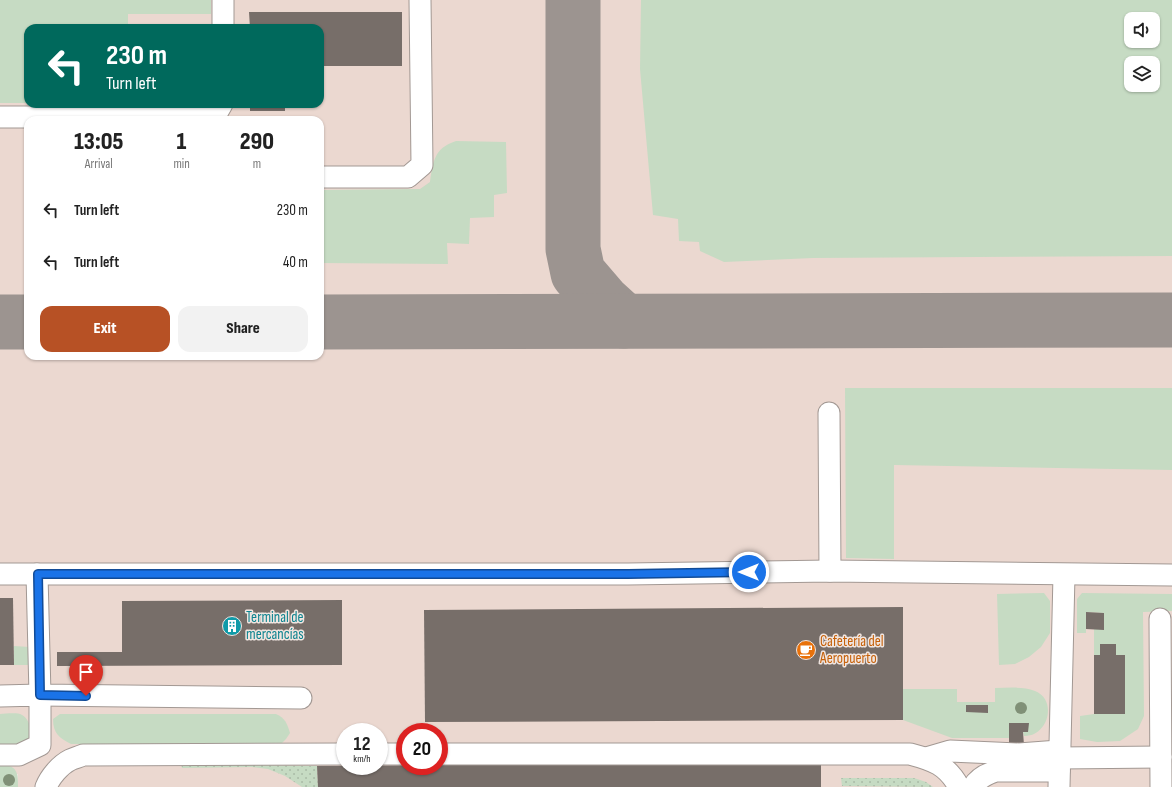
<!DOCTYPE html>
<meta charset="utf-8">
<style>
:root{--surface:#fff;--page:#f2f2f2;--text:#222;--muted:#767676;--accent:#b75125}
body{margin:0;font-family:"Sofia Sans Condensed",sans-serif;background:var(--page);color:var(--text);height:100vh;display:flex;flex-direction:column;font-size:15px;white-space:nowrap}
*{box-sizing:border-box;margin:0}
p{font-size:13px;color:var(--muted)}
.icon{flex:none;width:22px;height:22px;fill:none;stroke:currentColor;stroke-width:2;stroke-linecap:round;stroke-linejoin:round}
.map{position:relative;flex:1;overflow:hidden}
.details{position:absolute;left:24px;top:116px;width:300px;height:244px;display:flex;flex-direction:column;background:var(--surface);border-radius:12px;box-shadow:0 1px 3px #0004}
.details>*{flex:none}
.hud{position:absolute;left:24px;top:24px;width:300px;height:84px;border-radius:12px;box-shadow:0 1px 3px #0004;background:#00695c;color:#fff;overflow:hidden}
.tools{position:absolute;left:1124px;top:12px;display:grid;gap:8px}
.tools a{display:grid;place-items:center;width:36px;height:36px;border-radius:8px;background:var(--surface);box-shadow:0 1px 3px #0004;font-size:20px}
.speed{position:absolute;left:336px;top:723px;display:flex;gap:8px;font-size:20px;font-weight:700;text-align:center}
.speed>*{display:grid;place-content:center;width:52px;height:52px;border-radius:50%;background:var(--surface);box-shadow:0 1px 3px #0004;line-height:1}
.speed small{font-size:10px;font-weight:400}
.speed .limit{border:6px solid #d22;background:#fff;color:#111}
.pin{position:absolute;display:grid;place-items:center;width:34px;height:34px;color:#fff;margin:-41px -17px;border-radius:50% 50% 50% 0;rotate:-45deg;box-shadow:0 0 4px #0007}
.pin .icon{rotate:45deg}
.me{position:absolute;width:44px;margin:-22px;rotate:270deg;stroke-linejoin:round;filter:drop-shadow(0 0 3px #0008)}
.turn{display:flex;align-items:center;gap:14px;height:84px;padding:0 16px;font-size:18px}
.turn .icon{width:52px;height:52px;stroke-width:2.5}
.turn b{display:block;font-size:28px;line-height:34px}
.eta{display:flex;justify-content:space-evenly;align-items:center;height:68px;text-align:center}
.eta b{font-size:24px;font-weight:800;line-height:28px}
.cta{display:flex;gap:8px;margin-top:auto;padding:8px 16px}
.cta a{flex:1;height:46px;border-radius:12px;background:var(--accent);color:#fff;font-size:16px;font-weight:800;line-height:46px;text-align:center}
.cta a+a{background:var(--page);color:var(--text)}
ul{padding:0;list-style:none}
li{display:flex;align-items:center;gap:12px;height:52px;padding:0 16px}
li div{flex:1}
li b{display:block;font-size:15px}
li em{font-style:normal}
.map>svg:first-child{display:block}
</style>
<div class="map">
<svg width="1172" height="787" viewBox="0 0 1172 787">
<defs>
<pattern id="garden-dots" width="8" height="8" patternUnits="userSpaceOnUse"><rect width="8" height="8" fill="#c6dbc3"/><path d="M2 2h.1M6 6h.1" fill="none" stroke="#a9bba6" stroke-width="1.8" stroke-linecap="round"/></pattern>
</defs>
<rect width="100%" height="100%" fill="#f0e5e0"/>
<path fill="#ebd8d0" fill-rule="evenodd" d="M0,0H1172V787H18V774H0ZM1131,19H1153V41H1131ZM28,28H320V104H28ZM1131,63H1153V85H1131ZM28,120H320V356H28ZM345,732H379V766H345ZM405,732H439V766H405Z"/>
<g fill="#c6dbc3" fill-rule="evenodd">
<polygon points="0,0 211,0 211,14 128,14 128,28 28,28 28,103 0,103"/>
<path d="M641,0H1172V256L813,258L724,262L700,251L699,242L679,241L678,219L653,215L640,69ZM1131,19H1153V41H1131ZM1131,63H1153V85H1131Z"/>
<path d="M456,141L506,142L507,193L494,195V217L470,218L469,244L447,243L448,264L320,263V190L420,189L430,182C433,162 434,148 456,141Z"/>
<polygon points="845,388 1172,388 1172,470 894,465 894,559 846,558"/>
<polygon points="1044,593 1050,601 1050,633 1041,647 1029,657 1015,664 999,665 997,594"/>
<polygon points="1082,593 1172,594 1172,611 1143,612 1144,716 1138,729 1120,741 1097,742 1080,739 1080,716 1094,714 1125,714 1125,655 1116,655 1116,644 1101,644 1100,655 1094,655 1094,629 1104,629 1104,613 1086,612 1086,633 1077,633 1077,599"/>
<polygon points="14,646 30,647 32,665 14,665"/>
<path d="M995,688C1008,688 1023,686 1035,691C1058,700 1048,737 1024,736L1023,732L1028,731V723H1009V738H952L903,720V689H957V702H995Z"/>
<path d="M0,714C6,714 17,712 22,715C31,720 34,736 25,742C18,747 8,745 0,745Z"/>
<path d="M60,714H276C285,718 287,723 290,733L286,739L281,744H71C59,738 53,733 53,719Z"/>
<path d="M0,765C17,765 18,772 18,787H0Z"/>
</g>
<g fill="url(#garden-dots)">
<polygon points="181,764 317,766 318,787 302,787 285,776 268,769 252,767 182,768"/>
<polygon points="841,778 914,778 926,782 933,787 842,786"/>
</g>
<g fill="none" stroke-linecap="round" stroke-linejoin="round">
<g stroke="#9c9490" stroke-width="55">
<polyline points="573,0 573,249 578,273 602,301 624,321"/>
<polyline points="0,322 28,322"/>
<polyline points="320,322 1172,320"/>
</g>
</g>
<g fill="#776e69">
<polygon points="249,12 402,12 402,66 320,66 320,28 250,28"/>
<rect x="250" y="104" width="35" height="7"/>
<polygon points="0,598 13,598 14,665 0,665"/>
<polygon points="342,600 342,665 57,666 57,652 122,652 122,601"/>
<polygon points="903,607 903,720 425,722 424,610"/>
<polygon points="1086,612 1104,613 1104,630 1086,629"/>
<polygon points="1100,644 1116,644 1116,655 1125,655 1125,714 1094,714 1094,655 1100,655"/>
<polygon points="966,705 988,705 988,713 966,712"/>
<polygon points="1009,723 1029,723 1028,732 1023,732 1024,745 1009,745"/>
<polygon points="439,765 821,765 821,787 318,787 317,766"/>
</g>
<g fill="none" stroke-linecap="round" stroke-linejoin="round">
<g stroke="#a29893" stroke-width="23">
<g id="minor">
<polyline points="223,0 223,28"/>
<polyline points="0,117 211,117 218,111 222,104"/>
<polyline points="320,177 408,177 422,165 420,0"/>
<polyline points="829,413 830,571"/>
<polyline points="0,574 628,574 830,571 1172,575"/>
<polyline points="37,574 40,695 301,698"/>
<polyline points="1160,619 1161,787"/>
<polyline points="0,696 40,695 40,745 19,755 0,755"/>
<polyline points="379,754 405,754"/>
<path d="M439,754H910C933,760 947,765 959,787"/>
<polyline points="926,758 950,751 1019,754 1059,751"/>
<polyline points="1059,758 1161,757"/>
<path d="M46,787C50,777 60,765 70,760C74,758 79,757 83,755L345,754"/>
<path d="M973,787C978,778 986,774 996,771H1059"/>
<polyline points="1059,787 1064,575"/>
</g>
</g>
<use href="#minor" stroke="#fff" stroke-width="21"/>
</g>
<g fill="#809077">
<circle cx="1021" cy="708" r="6"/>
<circle cx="9" cy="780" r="6"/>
</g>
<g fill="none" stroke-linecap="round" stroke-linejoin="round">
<g stroke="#114b97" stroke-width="10">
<polyline id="route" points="86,696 40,695 38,574 628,574 749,572"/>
</g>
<use href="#route" stroke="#1a73e8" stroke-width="7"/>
</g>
<defs>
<g id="building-disc" transform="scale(1)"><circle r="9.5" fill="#0f9aa8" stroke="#f0e5e0"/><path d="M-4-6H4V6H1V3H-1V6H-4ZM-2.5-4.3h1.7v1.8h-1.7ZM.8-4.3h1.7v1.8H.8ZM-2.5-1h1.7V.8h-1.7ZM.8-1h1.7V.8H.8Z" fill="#fff"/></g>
<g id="cafe-disc" transform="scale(1)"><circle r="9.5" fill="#e8710a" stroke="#f0e5e0"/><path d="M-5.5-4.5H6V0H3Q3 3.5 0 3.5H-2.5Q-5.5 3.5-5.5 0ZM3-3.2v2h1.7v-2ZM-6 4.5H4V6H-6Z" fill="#fff"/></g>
</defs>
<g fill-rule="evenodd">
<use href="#building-disc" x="232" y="626"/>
<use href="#cafe-disc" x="806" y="650"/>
</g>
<g text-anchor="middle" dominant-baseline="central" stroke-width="3" stroke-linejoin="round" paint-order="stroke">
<g font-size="15" fill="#0d838f" stroke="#f0e5e0" text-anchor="start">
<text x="246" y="617">Terminal de<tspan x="246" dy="17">mercancías</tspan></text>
</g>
<g font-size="15" fill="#c56008" stroke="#f0e5e0" text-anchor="start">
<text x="820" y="641">Cafetería del<tspan x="820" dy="17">Aeropuerto</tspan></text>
</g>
</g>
</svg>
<div class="tools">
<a><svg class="icon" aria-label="sound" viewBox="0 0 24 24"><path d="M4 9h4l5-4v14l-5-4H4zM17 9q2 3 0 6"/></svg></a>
<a><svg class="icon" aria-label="layers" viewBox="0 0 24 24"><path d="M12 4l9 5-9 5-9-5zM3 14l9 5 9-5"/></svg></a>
</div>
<div class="speed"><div>12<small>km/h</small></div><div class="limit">20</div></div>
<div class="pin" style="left:86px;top:696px;background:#d93025"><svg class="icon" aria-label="arrive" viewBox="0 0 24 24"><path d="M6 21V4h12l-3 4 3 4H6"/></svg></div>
<svg class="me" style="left:749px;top:572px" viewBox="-20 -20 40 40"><circle r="17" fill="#1a73e8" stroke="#fff" stroke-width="3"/><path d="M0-11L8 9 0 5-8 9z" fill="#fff"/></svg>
<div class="hud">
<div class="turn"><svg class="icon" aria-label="left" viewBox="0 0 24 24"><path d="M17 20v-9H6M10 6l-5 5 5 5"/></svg><div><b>230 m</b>Turn left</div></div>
</div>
<section class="details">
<div class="eta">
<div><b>13:05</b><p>Arrival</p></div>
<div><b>1</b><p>min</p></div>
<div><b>290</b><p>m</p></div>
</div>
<ul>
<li><svg class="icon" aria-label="left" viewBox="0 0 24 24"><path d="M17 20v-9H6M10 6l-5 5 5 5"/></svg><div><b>Turn left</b></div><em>230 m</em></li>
<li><svg class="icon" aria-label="left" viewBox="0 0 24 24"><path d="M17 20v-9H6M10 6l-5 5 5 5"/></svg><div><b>Turn left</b></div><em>40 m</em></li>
</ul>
<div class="cta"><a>Exit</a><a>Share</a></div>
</section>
</div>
